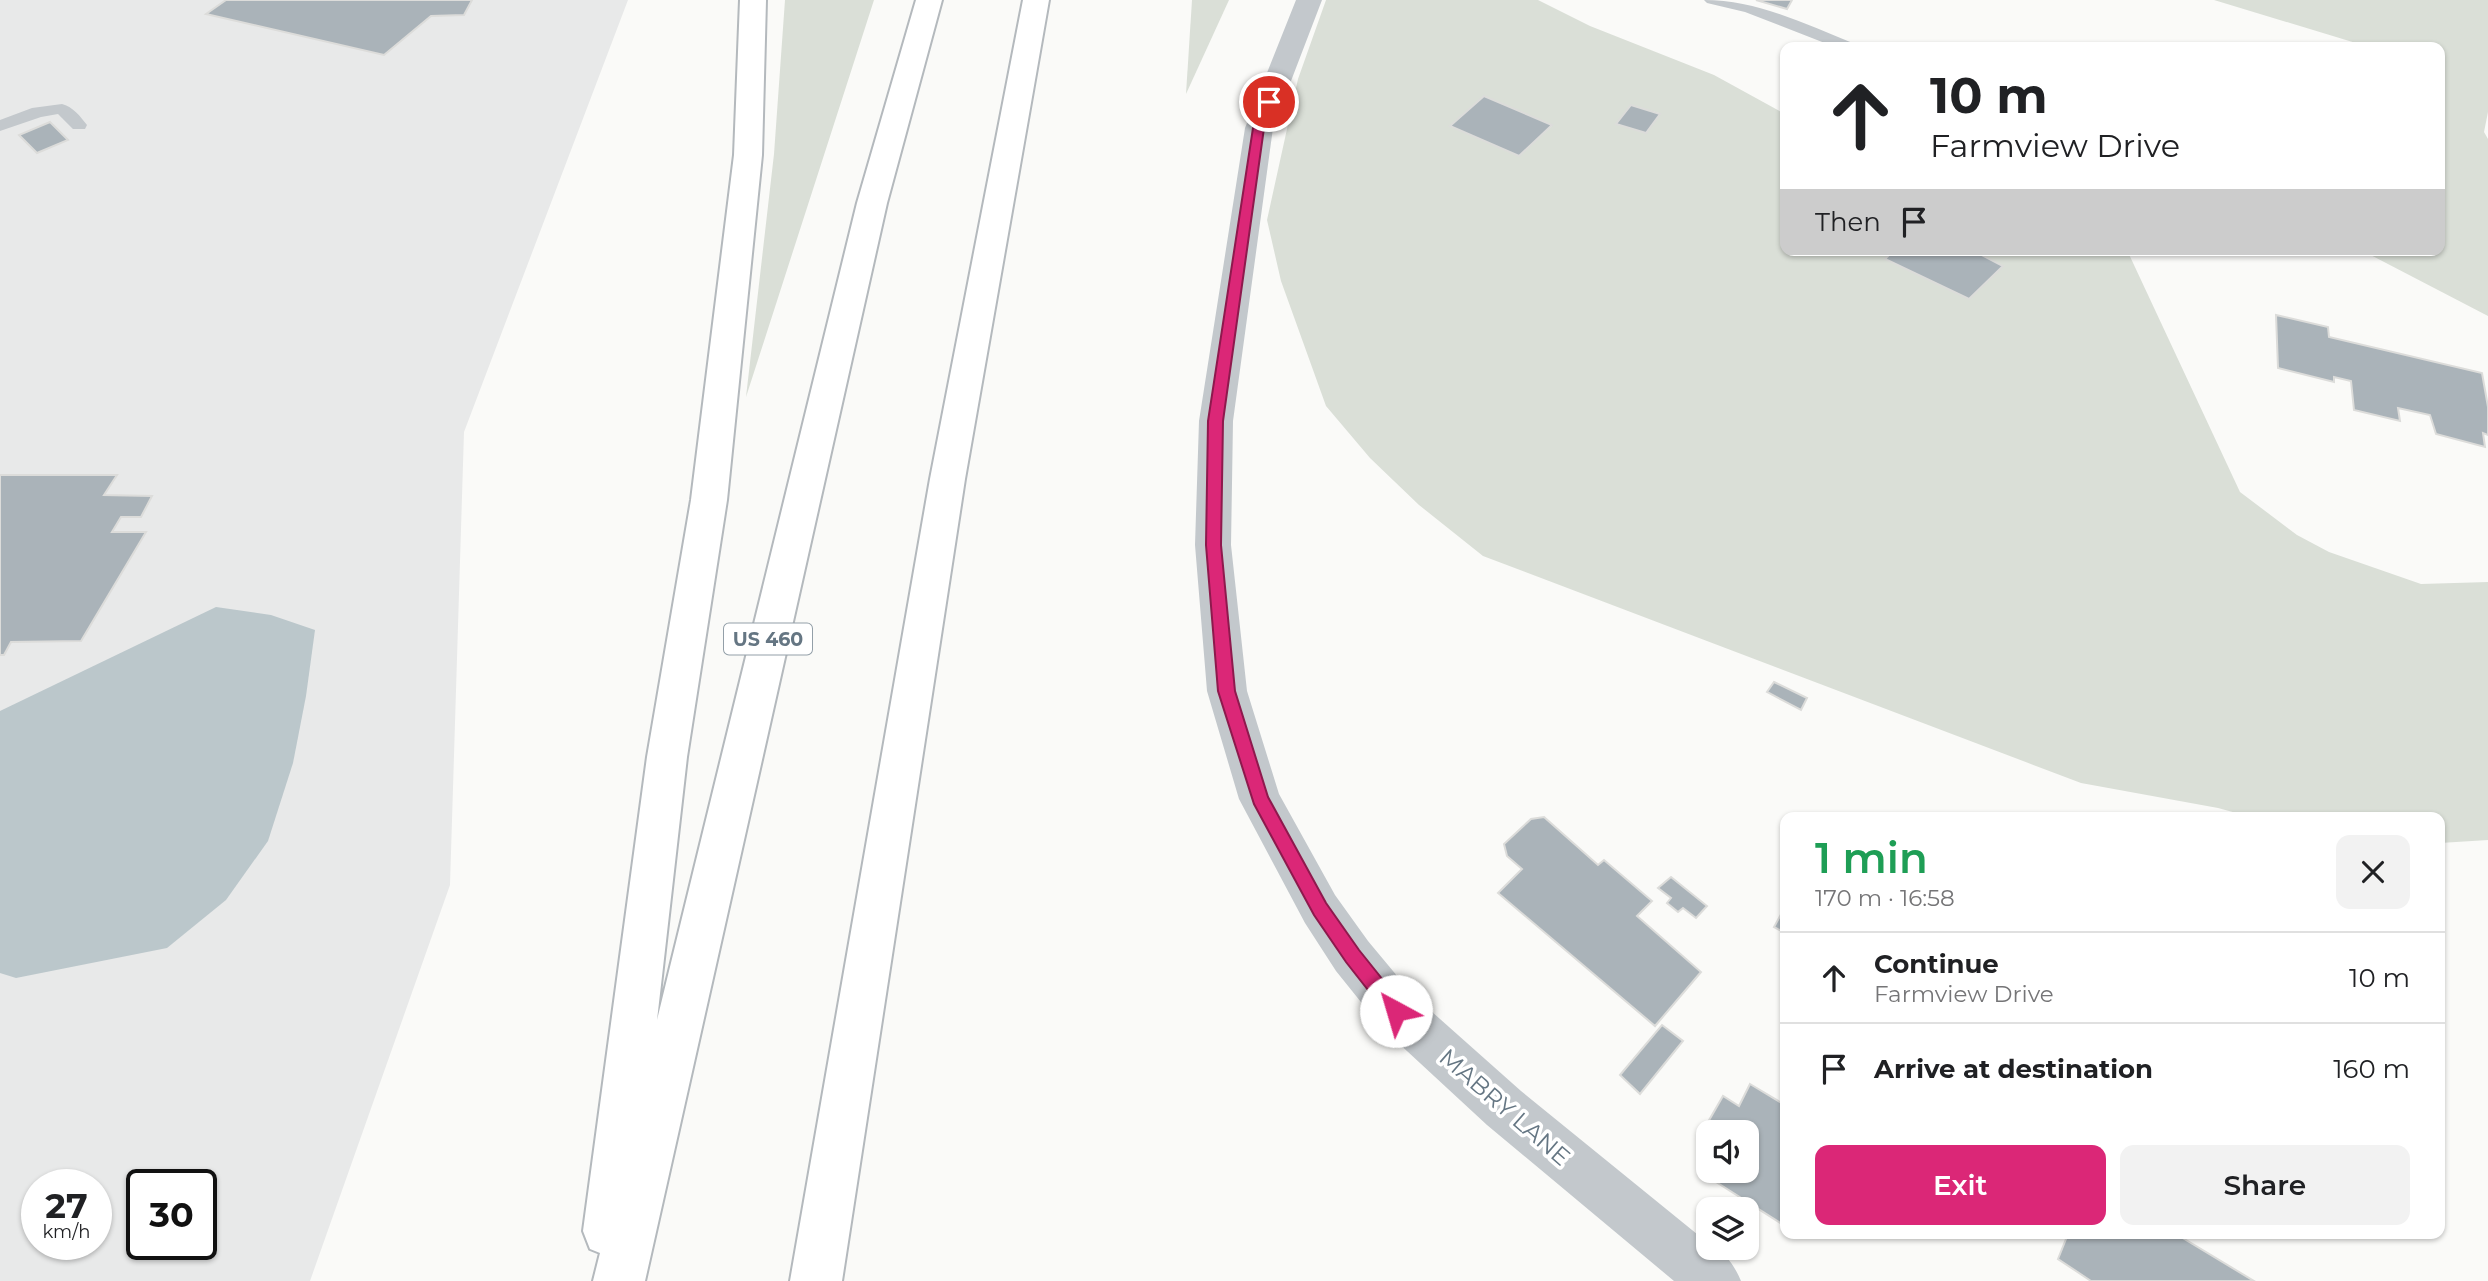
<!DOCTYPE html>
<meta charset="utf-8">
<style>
:root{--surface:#fff;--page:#f2f2f2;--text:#202124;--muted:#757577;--line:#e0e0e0;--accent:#db2777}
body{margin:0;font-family:Montserrat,sans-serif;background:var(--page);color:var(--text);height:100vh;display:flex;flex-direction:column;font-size:26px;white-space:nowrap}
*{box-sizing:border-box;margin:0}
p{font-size:23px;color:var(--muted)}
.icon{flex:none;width:38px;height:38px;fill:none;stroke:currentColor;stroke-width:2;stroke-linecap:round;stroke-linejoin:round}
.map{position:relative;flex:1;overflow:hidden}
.sheet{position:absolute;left:1780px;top:812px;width:665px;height:427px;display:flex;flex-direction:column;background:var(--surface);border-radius:14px;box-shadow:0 2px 5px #0004}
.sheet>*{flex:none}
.guide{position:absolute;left:1780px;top:42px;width:665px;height:214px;border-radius:14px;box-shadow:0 2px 5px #0004;background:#fff;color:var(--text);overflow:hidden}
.buttons{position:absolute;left:1696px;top:1120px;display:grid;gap:14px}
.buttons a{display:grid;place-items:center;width:63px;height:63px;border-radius:14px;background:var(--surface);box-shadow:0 2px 5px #0004;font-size:35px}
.speed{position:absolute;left:21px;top:1169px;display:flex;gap:14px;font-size:35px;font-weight:700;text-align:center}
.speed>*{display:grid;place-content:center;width:91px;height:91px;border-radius:50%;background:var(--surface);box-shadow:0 2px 5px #0004;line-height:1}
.speed small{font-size:18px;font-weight:400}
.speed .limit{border:4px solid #111;border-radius:10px;background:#fff;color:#111}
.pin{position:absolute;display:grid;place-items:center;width:60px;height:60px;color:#fff;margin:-30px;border:4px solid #fff;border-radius:50%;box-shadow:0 2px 7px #0007}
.me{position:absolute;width:77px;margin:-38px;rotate:321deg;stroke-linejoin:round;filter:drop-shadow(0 0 5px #0008)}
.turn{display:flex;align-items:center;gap:24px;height:147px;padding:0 35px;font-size:32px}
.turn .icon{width:91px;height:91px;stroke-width:2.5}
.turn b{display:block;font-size:49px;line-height:60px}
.then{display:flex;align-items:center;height:66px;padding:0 35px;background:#0003;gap:14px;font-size:26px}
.round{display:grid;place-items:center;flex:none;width:74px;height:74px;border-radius:14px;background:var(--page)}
.head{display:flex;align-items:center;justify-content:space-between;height:119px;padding:0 35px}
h1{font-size:42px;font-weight:600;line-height:52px;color:#1e9e55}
.button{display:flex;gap:14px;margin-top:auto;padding:14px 35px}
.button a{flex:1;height:80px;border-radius:14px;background:var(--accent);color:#fff;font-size:28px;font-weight:600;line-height:80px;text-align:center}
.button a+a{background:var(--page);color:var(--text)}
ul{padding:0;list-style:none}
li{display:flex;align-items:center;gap:21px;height:91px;padding:0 35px;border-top:2px solid var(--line)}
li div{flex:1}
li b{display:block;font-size:26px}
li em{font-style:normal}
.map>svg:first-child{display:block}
</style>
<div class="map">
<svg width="2488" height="1281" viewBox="0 0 2488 1281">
<rect width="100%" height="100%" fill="#fafaf8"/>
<path fill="#e8e9e9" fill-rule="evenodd" d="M0,0H628L464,432L450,885L310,1281H0ZM37,1185H96V1244H37ZM142,1185H201V1244H142Z"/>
<g fill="#dadfd7" fill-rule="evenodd">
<polygon points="785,0 874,0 746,397 774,154"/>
<polygon points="1192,0 1229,0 1186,94"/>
<path d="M1326,0H1538L1590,26L1714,75L1785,114V250H1891L1893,251L1886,259L1969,299L2002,266L1972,250H2127L2240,492L2297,535L2329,552L2421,584L2488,582V840L2440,843V817H2251L2218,808L2081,783L1483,556L1419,505L1370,458L1326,406L1281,281L1267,220L1298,79ZM1484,96L1552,125V126L1519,156L1451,126ZM1631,105L1659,113L1646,133L1617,124Z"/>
<polygon points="2214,0 2488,0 2488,112 2484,132 2488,139 2488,316 2361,250 2440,250 2440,47 2369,47"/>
</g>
<polygon fill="#bbc7cb" points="216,607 271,615 315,630 306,696 293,763 268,841 226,900 167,948 16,978 0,973 0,711"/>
<g fill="#aab3b9" stroke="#dcdcda" stroke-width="2">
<polygon points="226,0 472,0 464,15 431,16 384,55 206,14"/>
<polygon points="1756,0 1792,0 1787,9"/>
<polygon points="1484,96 1552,125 1519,156 1450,126"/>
<polygon points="1631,105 1660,114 1646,133 1616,124"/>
<polygon points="50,122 68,140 37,153 19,135"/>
<polygon points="1891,250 1958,250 1967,254 1972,250 2003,266 1969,299 1885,259 1893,251"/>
<polygon points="2276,315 2328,327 2329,337 2482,373 2488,407 2488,435 2483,433 2485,447 2436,434 2430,415 2398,408 2400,421 2354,410 2351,381 2334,377 2334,382 2278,368"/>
<polygon points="0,475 117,475 104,495 152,496 141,517 121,517 112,532 146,532 81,641 11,642 4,655 0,655"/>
<polygon points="1774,682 1807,698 1801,710 1767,692"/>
<polygon points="1544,817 1598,865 1604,860 1652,901 1637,916 1701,972 1655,1026 1498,893 1522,869 1507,856 1504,844 1531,819"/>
<polygon points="1671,877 1707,906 1696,918 1683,908 1678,912 1667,903 1671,898 1658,888"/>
<polygon points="1785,907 1785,933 1774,927"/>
<polygon points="1662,1025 1683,1041 1640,1094 1620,1075"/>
<polygon points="1750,1084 1785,1105 1785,1226 1702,1173 1708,1163 1708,1171 1746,1171 1746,1132 1709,1132 1704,1129 1723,1096 1739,1106"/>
<polygon points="2068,1234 2176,1234 2254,1281 2091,1281 2058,1259"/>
</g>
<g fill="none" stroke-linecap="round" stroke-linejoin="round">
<g stroke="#b4b9bd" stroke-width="4">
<g id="motorway">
<polygon points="740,0 766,0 762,155 727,500 687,757 657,1020 857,203 916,0 942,0 887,203 645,1281 593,1281 600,1253 590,1249 583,1231 647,757 691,500 734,155"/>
<polygon points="1023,0 1049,0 965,479 842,1281 790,1281 930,479"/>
</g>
</g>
<g fill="#c3c8cc" fill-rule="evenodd">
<path d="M1704,0C1758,0 1805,24 1855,44L1857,47H1835L1745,12L1707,3Z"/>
<path d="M62,104C72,106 81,117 87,125L85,129H73L58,114L41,117L0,131V120L32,108Z"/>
</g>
<path fill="#c3c8cc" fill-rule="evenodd" d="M1296,0H1322L1273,128L1233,421L1231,545L1247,691L1279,794L1335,895L1368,941L1413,995L1521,1091L1708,1243V1248C1725,1249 1735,1267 1741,1281H1674L1487,1125L1381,1027L1336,971L1305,923L1239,799L1207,691L1195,545L1199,421L1245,128Z"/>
<use href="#motorway" fill="#fff" fill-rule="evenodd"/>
</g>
<polygon fill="#db2777" stroke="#8e194d" stroke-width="2" points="1265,100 1274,102 1264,128 1223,421 1221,545 1235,691 1268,797 1326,903 1359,950 1403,1005 1406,1011 1403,1018 1396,1021 1390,1018 1346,962 1314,915 1254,804 1218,691 1206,545 1208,421 1253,128"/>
<g text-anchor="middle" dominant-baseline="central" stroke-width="7" stroke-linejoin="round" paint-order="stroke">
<rect fill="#fff" stroke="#939fa8" stroke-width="2" x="724" y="623.5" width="88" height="31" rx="5"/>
<g font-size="19" font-weight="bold" fill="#657683">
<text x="768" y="639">US 460</text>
</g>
<g font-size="24" fill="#657683" stroke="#fff">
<text transform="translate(1505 1107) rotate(41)">MABRY LANE</text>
</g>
</g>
</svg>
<div class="buttons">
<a><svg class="icon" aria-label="sound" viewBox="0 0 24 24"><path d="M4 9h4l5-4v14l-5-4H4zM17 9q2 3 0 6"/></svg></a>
<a><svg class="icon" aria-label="layers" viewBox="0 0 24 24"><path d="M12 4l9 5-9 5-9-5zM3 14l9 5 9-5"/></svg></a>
</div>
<div class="speed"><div>27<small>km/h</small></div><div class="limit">30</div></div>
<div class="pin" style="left:1269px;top:102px;background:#d93025"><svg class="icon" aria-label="arrive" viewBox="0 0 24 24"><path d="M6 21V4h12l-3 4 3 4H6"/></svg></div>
<svg class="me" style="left:1396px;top:1011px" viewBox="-20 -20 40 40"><circle r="19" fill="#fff"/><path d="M0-13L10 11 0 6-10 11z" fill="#db2777"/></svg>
<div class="guide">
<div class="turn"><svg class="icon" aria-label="ahead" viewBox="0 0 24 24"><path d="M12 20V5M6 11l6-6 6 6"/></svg><div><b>10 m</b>Farmview Drive</div></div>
<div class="then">Then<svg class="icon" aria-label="arrive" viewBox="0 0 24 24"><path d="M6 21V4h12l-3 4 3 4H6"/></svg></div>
</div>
<section class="sheet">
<div class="head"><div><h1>1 min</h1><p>170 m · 16:58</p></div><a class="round"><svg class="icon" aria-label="close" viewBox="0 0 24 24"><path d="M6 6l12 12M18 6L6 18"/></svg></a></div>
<ul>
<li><svg class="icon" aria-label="ahead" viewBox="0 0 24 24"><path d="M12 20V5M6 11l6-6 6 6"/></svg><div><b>Continue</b><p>Farmview Drive</p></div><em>10 m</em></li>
<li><svg class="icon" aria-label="arrive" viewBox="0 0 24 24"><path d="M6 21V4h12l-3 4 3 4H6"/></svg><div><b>Arrive at destination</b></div><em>160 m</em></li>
</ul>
<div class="button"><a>Exit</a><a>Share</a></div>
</section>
</div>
